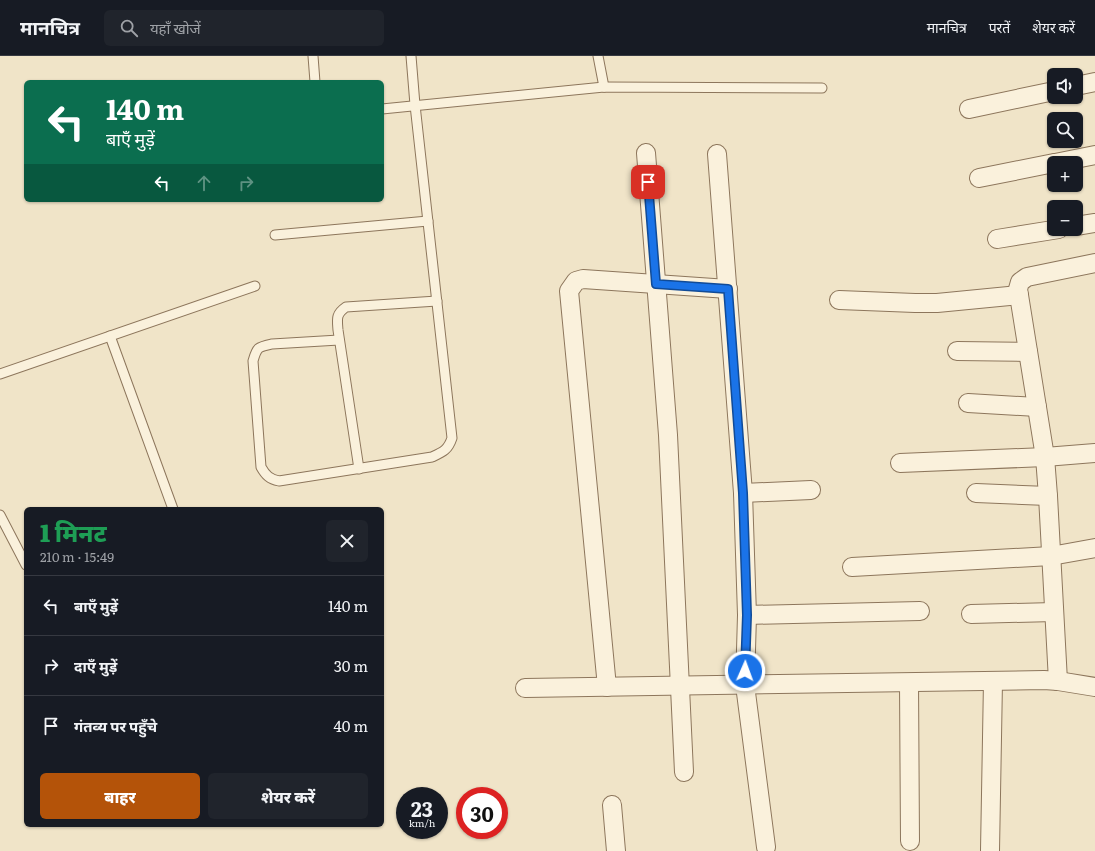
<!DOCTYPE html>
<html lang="hi">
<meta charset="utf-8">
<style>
:root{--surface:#171b24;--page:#20242c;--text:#f1f3f6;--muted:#9ea1a6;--line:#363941;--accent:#b45309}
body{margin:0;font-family:Literata,"Noto Sans Devanagari",serif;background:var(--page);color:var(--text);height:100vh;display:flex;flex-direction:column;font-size:15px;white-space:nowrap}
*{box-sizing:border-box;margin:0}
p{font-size:13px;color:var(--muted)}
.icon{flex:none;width:22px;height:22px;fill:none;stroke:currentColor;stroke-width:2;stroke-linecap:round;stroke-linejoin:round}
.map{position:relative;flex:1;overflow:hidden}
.sheet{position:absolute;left:24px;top:451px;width:360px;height:320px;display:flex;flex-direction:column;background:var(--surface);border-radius:6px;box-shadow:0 1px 3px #0004}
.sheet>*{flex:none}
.hud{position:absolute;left:24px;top:24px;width:360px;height:122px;border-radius:6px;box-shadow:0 1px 3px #0004;background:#0b6e4f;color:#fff;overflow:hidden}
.fabs{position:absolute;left:1047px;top:12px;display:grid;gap:8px}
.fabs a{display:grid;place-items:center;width:36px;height:36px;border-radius:6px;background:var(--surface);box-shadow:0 1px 3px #0004;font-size:20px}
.speed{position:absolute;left:396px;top:731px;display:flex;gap:8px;font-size:20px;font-weight:700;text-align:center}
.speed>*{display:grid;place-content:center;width:52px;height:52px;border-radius:50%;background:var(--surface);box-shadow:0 1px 3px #0004;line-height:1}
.speed small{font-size:10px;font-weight:400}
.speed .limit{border:6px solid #d22;background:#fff;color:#111}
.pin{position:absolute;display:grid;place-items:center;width:34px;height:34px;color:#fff;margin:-17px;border-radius:8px;box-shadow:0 2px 6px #0006}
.me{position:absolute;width:44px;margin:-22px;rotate:2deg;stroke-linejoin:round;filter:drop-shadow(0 0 3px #0008)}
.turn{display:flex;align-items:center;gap:14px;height:84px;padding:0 16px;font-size:18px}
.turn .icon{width:52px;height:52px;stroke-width:2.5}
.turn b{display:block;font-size:28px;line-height:34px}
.lanes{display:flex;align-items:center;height:38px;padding:0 16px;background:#0003;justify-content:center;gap:20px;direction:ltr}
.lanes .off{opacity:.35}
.round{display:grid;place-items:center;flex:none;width:42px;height:42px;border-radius:6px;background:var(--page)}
.head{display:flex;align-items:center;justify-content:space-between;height:68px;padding:0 16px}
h1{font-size:24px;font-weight:800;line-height:30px;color:#1e9e55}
.action{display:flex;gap:8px;margin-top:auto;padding:8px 16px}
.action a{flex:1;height:46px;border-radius:6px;background:var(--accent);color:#fff;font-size:16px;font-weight:800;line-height:46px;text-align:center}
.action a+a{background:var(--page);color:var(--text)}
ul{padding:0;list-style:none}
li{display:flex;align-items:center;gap:12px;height:60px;padding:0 16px;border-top:1px solid var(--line)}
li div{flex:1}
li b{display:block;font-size:15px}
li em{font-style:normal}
header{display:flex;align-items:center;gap:24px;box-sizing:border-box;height:56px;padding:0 20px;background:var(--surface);border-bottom:1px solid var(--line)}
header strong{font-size:19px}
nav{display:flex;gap:22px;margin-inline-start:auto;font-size:14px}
.search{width:280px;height:36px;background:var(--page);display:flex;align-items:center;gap:10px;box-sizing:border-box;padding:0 14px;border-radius:6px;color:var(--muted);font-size:15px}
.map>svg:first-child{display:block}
</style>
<header>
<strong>मानचित्र</strong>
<div class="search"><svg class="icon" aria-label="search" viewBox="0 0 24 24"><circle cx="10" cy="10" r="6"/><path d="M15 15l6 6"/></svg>यहाँ खोजें</div>
<nav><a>मानचित्र</a><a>परतें</a><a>शेयर करें</a></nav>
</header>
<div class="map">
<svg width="1095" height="795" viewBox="0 0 1095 795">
<rect width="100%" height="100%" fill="#f0e4c8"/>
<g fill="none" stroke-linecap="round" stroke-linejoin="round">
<g stroke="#8d765c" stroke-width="11">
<g id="service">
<polyline points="313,0 315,26"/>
<polyline points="598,0 604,31"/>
<polyline points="382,53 604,31 822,32"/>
<polyline points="275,179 428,165"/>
<polyline points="110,280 173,453"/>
<path d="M339,284L272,288C258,291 257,291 253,305L261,411C266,420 270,423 279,425L432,401C443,396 448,394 452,382L415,49L411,0"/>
<polyline points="0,318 255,230"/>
<path d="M359,413L338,274C337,262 336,258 346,251L437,245"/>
<polyline points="0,459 26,509"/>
</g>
</g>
<g stroke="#8d765c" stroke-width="20">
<g id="minor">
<polyline points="1076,30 1095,26"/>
<polyline points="969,53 1054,35"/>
<polyline points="646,97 668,379 684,716"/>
<polyline points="717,98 743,437 747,559 745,629 766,791"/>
<polyline points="1055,107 1095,99"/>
<polyline points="979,122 1054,107"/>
<polyline points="1076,170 1095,167"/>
<polyline points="997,183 1059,173"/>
<polyline points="839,244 915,247 937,247 1019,239"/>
<polyline points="957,295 1028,296"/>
<polyline points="968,347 1037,351"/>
<polyline points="900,407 1045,401 1095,397"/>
<polyline points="743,437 811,434"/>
<polyline points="976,437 1048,440"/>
<polyline points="852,511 1051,500 1095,492"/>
<polyline points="971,558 1054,556"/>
<polyline points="747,559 920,555"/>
<polyline points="1058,625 1048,440 1045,401 1018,233 1020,226 1027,221 1095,207"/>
<polyline points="909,627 910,785"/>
<polyline points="607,631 569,235 576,225 583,223 728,233"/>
<polyline points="525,632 1044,624 1058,625 1095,631"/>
<polyline points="612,749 616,795"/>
<polyline points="990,795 993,625"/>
</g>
</g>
<use href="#service" stroke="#faf1dc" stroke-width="9"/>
<use href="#minor" stroke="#faf1dc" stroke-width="18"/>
</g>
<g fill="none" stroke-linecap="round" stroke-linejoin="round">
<g stroke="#114b97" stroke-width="10">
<polyline id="route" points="648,126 656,228 728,233 743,437 747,559 745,615"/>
</g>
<use href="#route" stroke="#1a73e8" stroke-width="7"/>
</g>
</svg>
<div class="fabs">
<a><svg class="icon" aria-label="sound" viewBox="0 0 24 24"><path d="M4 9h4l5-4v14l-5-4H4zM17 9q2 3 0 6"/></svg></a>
<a><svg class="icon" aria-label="search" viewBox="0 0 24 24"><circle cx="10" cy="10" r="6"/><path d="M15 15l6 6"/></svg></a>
<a>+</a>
<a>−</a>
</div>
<div class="speed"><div>23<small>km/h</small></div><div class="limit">30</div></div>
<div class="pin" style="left:648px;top:126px;background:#d93025"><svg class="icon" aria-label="arrive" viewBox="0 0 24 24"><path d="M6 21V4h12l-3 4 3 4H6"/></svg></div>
<svg class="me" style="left:745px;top:615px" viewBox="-20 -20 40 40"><circle r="17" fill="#1a73e8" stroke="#fff" stroke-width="3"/><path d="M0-11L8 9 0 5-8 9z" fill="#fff"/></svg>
<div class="hud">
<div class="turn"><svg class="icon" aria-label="left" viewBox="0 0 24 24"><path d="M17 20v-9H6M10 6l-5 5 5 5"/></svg><div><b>140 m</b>बाएँ मुड़ें</div></div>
<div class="lanes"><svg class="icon" aria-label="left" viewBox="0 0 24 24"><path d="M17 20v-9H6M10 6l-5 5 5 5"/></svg><svg class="icon off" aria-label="ahead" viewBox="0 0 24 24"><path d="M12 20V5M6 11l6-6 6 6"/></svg><svg class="icon off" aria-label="right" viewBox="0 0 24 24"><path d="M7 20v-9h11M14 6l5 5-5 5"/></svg></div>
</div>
<section class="sheet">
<div class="head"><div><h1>1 मिनट</h1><p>210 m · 15:49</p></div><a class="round"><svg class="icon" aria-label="close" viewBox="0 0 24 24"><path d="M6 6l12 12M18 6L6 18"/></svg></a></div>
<ul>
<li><svg class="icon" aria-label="left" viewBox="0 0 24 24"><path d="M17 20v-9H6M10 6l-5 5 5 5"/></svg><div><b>बाएँ मुड़ें</b></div><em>140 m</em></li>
<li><svg class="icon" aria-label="right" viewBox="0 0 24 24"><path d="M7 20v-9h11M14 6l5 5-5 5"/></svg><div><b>दाएँ मुड़ें</b></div><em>30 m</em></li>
<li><svg class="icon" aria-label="arrive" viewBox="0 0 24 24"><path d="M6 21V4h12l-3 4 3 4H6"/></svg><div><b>गंतव्य पर पहुँचे</b></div><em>40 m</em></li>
</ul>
<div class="action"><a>बाहर</a><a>शेयर करें</a></div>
</section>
</div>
